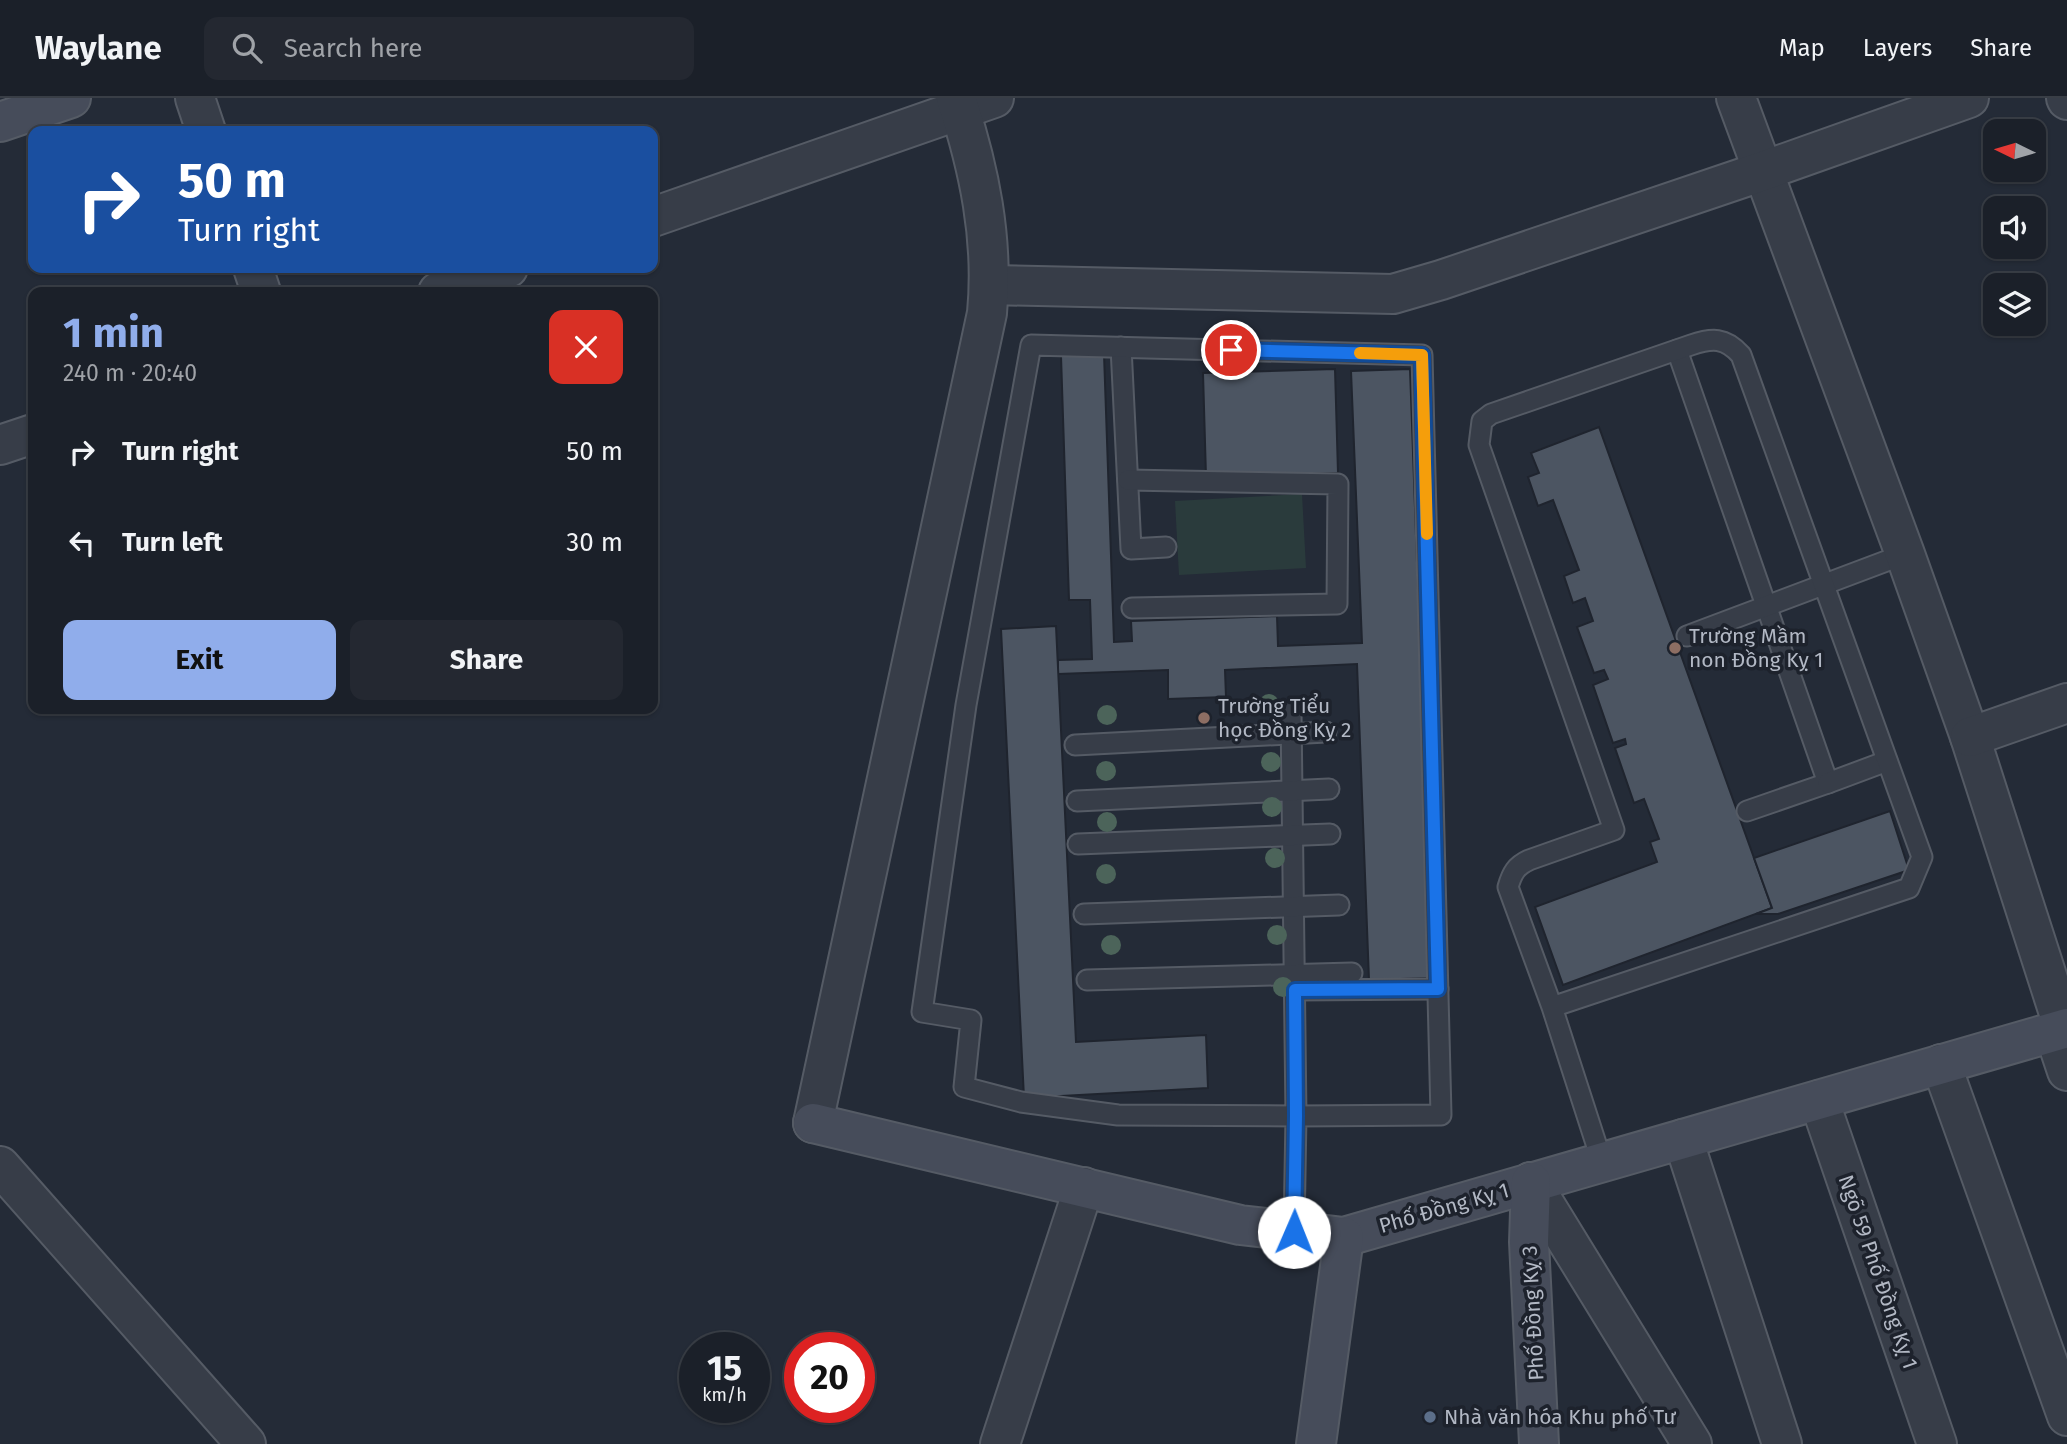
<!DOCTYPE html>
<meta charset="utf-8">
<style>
:root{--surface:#1b2029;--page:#242831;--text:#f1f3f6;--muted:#a0a3a8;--line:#393e46;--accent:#90adeb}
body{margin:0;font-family:"Fira Sans",sans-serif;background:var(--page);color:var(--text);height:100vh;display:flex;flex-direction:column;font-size:26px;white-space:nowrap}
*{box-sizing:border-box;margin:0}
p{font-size:23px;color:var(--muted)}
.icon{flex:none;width:38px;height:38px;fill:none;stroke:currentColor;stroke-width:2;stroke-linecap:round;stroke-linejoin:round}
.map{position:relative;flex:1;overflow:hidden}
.details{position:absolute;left:28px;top:189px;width:630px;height:427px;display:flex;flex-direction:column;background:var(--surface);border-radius:14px;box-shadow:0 2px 5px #0004,0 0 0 2px var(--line)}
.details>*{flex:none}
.banner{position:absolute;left:28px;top:28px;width:630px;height:147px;border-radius:14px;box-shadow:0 2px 5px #0004,0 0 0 2px var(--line);background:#1a4fa0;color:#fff;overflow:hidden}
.needle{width:46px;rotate:275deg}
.fabs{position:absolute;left:1983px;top:21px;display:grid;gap:14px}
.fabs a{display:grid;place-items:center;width:63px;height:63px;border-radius:14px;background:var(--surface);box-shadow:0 2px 5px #0004,0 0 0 2px var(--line);font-size:35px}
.speed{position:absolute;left:679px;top:1234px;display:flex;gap:14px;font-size:35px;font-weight:700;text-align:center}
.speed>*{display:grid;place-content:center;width:91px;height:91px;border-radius:50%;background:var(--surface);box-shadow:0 2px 5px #0004,0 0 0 2px var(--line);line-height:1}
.speed small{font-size:18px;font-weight:400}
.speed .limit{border:10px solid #d22;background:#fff;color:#111}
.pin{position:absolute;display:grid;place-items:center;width:60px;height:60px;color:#fff;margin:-30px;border:4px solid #fff;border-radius:50%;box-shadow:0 2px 7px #0007}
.me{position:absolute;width:77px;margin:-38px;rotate:1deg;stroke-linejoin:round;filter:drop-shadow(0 0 5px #0008)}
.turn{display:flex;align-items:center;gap:24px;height:147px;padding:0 35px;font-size:32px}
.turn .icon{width:91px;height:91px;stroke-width:2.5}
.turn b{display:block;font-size:49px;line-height:60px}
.round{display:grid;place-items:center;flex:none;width:74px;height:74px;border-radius:14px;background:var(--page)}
.headline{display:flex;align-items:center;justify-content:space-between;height:119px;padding:0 35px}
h1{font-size:42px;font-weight:700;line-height:52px;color:var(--accent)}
.action{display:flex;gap:14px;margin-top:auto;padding:14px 35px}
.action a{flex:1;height:80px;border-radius:14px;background:var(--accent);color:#111;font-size:28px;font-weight:700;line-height:80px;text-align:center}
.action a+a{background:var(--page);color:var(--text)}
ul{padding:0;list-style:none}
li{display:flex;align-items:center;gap:21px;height:91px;padding:0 35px}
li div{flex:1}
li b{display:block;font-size:26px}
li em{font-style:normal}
header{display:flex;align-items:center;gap:42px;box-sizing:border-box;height:98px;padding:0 35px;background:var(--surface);border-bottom:2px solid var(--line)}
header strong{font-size:33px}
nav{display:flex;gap:38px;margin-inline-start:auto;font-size:24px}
.search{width:490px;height:63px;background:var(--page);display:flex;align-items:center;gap:18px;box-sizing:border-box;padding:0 24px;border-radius:14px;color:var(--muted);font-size:26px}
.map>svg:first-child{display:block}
</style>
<header>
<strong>Waylane</strong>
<div class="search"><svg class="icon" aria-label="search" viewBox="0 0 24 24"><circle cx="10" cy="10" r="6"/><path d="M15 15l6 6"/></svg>Search here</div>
<nav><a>Map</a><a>Layers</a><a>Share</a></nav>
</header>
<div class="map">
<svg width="2067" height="1346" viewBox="0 0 2067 1346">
<rect width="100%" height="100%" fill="#242b37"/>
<polygon fill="#2a3b3c" points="1302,396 1306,470 1179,477 1175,403"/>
<g fill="#4c5562" stroke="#1f242e" stroke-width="2">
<polygon points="1104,256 1114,544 1132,543 1131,523 1277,518 1278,548 1362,545 1351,273 1410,271 1432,880 1369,882 1357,566 1225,572 1226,599 1168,601 1168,572 1058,576 1058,562 1092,561 1090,502 1069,502 1061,258"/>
<polygon points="1335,271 1338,375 1206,379 1203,275"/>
<polygon points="1599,329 1772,810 1563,887 1535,809 1657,764 1650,744 1659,741 1644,701 1634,705 1615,650 1626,646 1625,641 1613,645 1593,587 1608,581 1604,572 1594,575 1577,529 1593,523 1585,500 1573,505 1564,478 1579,472 1553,402 1538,408 1528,379 1539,375 1531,355"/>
<polygon points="1056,528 1076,944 1206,937 1208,990 1024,1000 1001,531"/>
<polygon points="1890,713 1909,772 1778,816 1756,816 1772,810 1754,760"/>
</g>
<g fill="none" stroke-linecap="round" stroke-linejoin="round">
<g stroke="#555b65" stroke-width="23">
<g id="lane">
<polyline points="1121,249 1131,451 1166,449"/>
<polyline points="1677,252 1828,685 1747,713"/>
<polyline points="1128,382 1338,386 1337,506 1132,510"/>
<polyline points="1687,538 1905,456"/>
<polyline points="1291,615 1296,1018 1118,1017 1021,1004 964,989 971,922 922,914 966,607 1031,247 1422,257 1441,1017 1296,1018 1294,1134"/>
<polyline points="1075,647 1326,634"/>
<polyline points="1828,685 1887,663"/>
<polyline points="1077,703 1329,691"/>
<polyline points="1078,746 1330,736"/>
<polyline points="1084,816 1339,807"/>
<polyline points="1087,882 1352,875"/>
<polyline points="1295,892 1438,891"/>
<path d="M1552,909L1508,789C1512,775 1516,768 1529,762L1614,732L1479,347L1482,323L1491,316L1691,247C1712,240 1725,239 1741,257L1922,759L1909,790L1552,909L1602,1064"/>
</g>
</g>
<g stroke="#555b65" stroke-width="42">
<g id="street">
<polyline points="195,0 206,33"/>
<polyline points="1736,0 1905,456 1970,639 2064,931"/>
<polyline points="2066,0 2067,2"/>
<polyline points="653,119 994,0"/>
<polyline points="253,170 261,194"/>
<polyline points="990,187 1393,196 1441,182 1763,73 1969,0"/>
<polyline points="438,194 508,170"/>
<polyline points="0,347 33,336"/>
<polyline points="1970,639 2067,605"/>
<polyline points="2054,934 2067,973"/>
<polyline points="1941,966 2067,1318"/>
<polyline points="1819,1002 1937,1346"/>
<path d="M813,1025L987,215C994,141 979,70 956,0"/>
<polyline points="1683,1041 1782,1346"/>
<polyline points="0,1068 246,1346"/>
<polyline points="1531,1084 1692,1346"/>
<polyline points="1000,1346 1084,1089"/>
</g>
</g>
<g stroke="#555b65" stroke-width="42">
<g id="secondary">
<polyline points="0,24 71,0"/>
<polyline points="813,1025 1240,1127 1344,1139 2067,930"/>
<polyline points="1531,1084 1529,1144 1539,1346"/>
<polyline points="1316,1346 1344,1139"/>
</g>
</g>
<use href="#lane" stroke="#373d48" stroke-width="19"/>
<use href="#street" stroke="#373d48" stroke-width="38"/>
<use href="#secondary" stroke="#464c5a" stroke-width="38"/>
</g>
<g fill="#4c645a">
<circle cx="1269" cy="606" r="10"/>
<circle cx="1107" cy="617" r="10"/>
<circle cx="1271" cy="664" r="10"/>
<circle cx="1106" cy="673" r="10"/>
<circle cx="1272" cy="709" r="10"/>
<circle cx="1107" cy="724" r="10"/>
<circle cx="1275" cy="760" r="10"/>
<circle cx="1106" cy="776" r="10"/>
<circle cx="1277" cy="837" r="10"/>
<circle cx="1111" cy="847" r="10"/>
<circle cx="1283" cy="889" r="10"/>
</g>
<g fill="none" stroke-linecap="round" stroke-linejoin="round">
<g stroke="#114b97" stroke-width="18">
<polyline id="route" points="1231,252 1422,257 1438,891 1295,892 1296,1018 1294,1134"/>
</g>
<use href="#route" stroke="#1a73e8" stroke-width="12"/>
<polyline stroke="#f59e0b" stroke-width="12" points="1360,255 1422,257 1427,436"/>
</g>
<g fill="#8d6e63" stroke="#1d222c" stroke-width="2.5">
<circle cx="1675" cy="550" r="7"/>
<circle cx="1204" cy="620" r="7"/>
</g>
<circle fill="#5c6f8a" stroke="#1d222c" stroke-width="2.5" cx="1430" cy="1319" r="7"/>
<g text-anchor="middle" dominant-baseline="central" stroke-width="7" stroke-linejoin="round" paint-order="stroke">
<g font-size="21" fill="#b2b8c4" stroke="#1d222c" text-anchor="start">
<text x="1689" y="538">Trường Mầm<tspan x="1689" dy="24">non Đồng Kỵ 1</tspan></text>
<text x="1218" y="608">Trường Tiểu<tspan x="1218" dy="24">học Đồng Kỵ 2</tspan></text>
<text x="1444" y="1319">Nhà văn hóa Khu phố Tư</text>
</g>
<g font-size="21" fill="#b2b8c4" stroke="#1d222c">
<text transform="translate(1444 1110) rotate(-16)">Phố Đồng Kỵ 1</text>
<text transform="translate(1878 1174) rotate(71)">Ngõ 59 Phố Đồng Kỵ 1</text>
<text transform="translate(1533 1215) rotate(-93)">Phố Đồng Kỵ 3</text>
</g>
</g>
</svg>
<div class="fabs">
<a><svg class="needle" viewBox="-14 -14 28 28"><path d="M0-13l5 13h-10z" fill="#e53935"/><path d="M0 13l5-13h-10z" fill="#a0a3a8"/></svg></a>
<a><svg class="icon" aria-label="sound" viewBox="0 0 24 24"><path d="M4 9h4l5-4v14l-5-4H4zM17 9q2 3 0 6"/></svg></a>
<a><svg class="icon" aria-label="layers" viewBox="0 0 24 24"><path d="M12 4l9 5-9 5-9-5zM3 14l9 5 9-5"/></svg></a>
</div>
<div class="speed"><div>15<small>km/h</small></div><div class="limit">20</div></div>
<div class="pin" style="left:1231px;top:252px;background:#d93025"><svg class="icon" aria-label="arrive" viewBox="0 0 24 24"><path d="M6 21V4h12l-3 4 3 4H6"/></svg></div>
<svg class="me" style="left:1294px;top:1134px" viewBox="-20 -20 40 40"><circle r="19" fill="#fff"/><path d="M0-13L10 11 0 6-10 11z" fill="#1a73e8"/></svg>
<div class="banner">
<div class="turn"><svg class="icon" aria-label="right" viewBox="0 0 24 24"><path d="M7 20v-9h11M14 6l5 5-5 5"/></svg><div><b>50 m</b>Turn right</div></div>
</div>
<section class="details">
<div class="headline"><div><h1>1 min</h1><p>240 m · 20:40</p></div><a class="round" style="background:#d93025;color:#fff"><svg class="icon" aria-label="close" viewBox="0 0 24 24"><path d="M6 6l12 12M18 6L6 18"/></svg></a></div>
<ul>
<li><svg class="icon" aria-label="right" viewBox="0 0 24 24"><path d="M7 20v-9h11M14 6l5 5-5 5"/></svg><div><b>Turn right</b></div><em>50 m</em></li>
<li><svg class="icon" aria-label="left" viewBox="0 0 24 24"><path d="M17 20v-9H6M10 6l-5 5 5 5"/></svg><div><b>Turn left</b></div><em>30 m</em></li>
</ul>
<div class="action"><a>Exit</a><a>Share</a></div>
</section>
</div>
